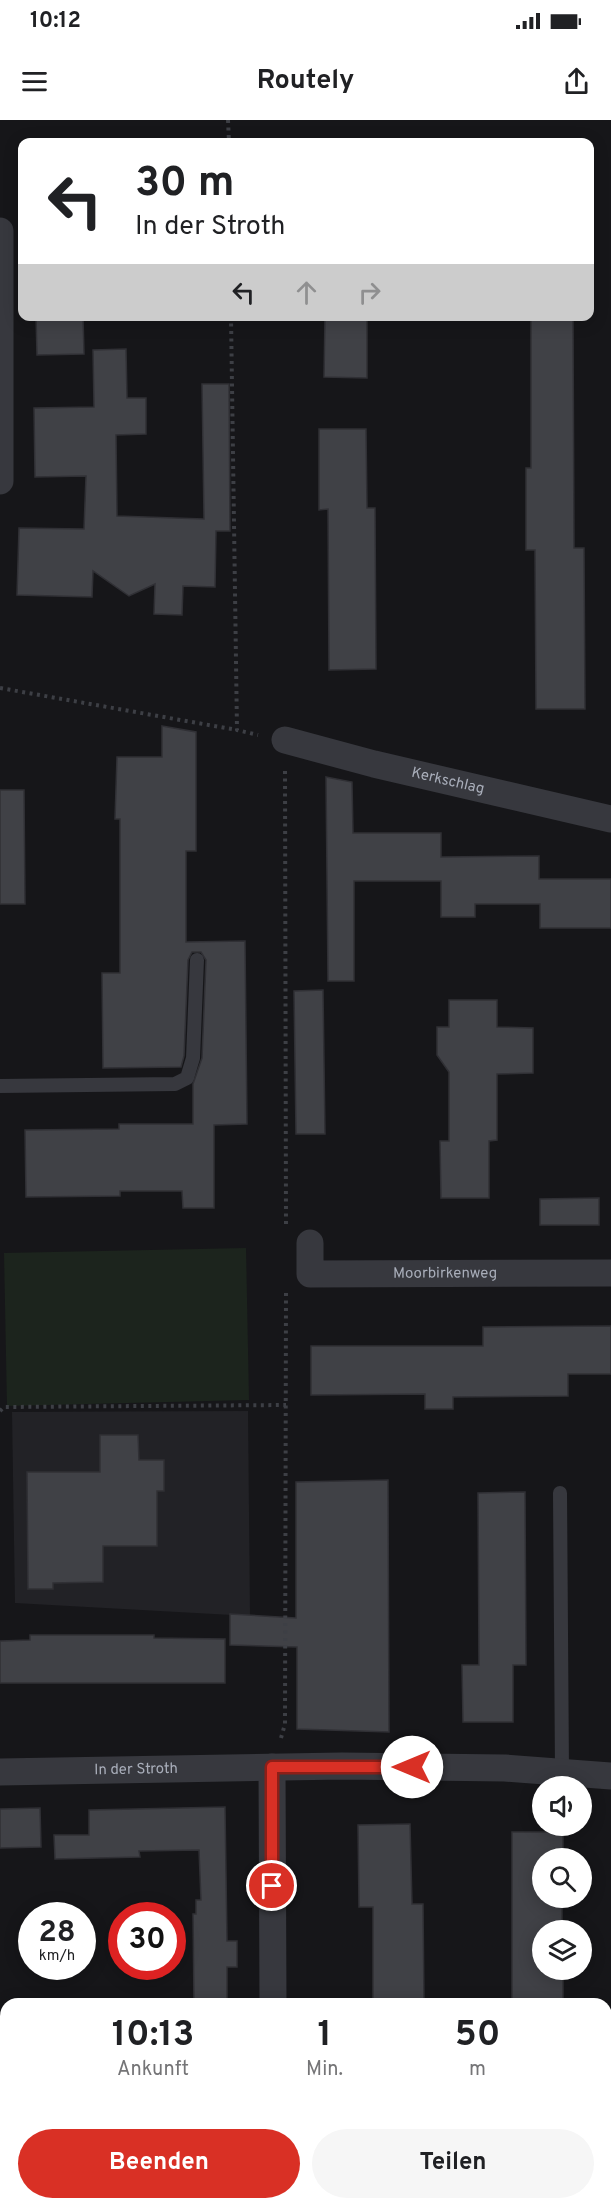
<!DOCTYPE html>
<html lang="de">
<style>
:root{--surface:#fff;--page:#f6f6f6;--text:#202124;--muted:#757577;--accent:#d93025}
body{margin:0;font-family:Overpass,sans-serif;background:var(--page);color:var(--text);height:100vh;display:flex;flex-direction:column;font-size:22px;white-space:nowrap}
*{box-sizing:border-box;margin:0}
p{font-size:20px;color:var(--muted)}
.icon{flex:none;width:33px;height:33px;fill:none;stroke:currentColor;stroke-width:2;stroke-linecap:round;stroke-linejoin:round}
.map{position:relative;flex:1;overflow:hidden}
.panel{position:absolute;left:0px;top:1878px;width:612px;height:212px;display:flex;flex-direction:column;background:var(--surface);border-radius:18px 18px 0 0;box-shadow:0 3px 15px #0003}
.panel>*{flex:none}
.banner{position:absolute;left:18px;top:18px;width:576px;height:183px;border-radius:12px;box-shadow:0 3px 15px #0003;background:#fff;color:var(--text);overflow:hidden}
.controls{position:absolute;left:532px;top:1656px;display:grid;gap:12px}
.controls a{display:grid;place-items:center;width:60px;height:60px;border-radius:50%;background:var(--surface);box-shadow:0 3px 15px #0003;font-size:30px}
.speed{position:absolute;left:18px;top:1782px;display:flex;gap:12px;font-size:30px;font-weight:700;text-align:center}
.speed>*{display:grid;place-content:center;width:78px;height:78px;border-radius:50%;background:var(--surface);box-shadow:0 3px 15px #0003;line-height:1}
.speed small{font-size:15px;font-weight:400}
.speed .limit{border:9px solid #d22;background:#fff;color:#111}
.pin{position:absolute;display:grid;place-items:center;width:51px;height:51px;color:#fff;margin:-26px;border:3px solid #fff;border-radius:50%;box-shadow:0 2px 6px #0007}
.me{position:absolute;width:66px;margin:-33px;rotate:270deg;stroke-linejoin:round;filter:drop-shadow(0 0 4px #0008)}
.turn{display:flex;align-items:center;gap:21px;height:126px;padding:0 18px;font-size:27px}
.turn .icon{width:78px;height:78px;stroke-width:2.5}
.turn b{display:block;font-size:42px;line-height:51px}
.lanes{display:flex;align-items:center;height:57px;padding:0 18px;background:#0003;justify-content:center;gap:30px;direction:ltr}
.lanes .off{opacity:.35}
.eta{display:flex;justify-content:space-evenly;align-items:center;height:102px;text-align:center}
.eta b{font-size:36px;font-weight:700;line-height:42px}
.cta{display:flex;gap:12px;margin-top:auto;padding:12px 18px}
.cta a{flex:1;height:69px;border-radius:36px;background:var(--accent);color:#fff;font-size:24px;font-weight:700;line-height:69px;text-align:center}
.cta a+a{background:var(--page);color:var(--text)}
.status{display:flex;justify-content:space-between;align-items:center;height:42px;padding:0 30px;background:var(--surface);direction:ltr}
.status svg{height:16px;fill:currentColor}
header{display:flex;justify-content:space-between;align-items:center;height:78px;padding:0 18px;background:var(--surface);font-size:27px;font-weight:700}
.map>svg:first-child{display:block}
</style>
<div class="status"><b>10:12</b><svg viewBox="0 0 49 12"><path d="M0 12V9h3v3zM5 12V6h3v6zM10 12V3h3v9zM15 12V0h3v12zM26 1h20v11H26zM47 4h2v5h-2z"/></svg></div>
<header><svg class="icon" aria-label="menu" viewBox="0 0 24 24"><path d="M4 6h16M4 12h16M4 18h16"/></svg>Routely<svg class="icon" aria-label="share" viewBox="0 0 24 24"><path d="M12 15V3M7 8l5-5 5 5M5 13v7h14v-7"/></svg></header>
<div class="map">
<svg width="611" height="2089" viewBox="0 0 611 2089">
<rect width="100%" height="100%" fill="#161619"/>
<polygon fill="#222226" points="248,1291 250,1496 15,1483 12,1292"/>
<polygon fill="#1c241d" points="246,1128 249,1280 7,1286 4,1133"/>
<g fill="#404146" stroke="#303035" stroke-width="1.5">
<polygon points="36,196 83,196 84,234 37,235"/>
<polygon points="325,196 367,196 367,258 324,257"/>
<polygon points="531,196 573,196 574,428 584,428 585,589 536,589 535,430 526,430 526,348 531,348"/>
<polygon points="126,229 127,278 146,278 146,314 116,315 117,396 204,399 202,264 229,264 230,411 216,411 215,467 183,466 182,495 154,494 155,464 129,476 93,451 92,477 17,475 19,408 84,409 86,356 35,357 34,288 94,287 93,230"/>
<polygon points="319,309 366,309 367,388 375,388 376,549 329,550 328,389 319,390"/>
<polygon points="162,606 196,612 196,731 186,731 186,822 245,821 247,1004 214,1005 214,1088 183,1088 182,1071 120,1071 120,1076 26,1077 25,1010 119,1009 119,1004 193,1004 193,964 202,938 206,840 201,832 192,832 188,840 184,936 181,947 103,948 102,853 120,853 120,699 115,699 117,637 162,637"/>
<polygon points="326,657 352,662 353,713 441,713 441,737 539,736 539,759 611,759 611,808 540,808 540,784 475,784 475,797 441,797 441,761 354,761 354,861 328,861"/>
<polygon points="0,670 24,670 25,784 0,784"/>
<polygon points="323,870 325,1014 296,1014 294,871"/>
<polygon points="449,880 497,880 497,907 533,908 533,953 497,954 497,1020 489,1021 489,1078 441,1078 440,1021 449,1021 449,952 437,935 437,907 449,907"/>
<polygon points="599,1078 599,1105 540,1105 540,1079"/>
<polygon points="611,1206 611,1254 568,1254 568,1276 453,1277 453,1289 425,1289 425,1274 311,1275 311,1226 483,1226 483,1207"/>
<polygon points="100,1315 138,1315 139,1340 164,1340 164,1371 157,1371 157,1426 103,1426 103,1462 53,1463 53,1469 28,1469 27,1352 100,1352"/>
<polygon points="388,1360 389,1612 297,1609 297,1527 230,1525 230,1494 296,1498 296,1362"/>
<polygon points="525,1372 526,1545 513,1545 513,1602 463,1602 462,1545 479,1545 478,1373"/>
<polygon points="30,1515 154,1515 154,1518 225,1519 225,1563 0,1563 0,1521 30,1520"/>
<polygon points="225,1687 227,1821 237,1821 237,1847 227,1847 227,1884 194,1884 193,1794 196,1794 196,1780 201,1780 199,1730 139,1731 140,1737 55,1739 54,1715 89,1715 89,1690"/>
<polygon points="40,1688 41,1727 0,1728 0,1689"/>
<polygon points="410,1704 412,1784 423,1784 424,1884 373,1884 373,1787 359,1787 358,1705"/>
<polygon points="512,1712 563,1712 563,1738 543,1738 543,1778 562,1778 562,1810 543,1810 543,1850 563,1850 563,1884 512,1884"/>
</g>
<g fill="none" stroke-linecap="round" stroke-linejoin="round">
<g stroke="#3d3f45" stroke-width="4" stroke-dasharray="3 4.5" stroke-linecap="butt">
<polyline points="228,0 229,22"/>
<polyline points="231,196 237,610 258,615"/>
<polyline points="0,568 237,610"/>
<polyline points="285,651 286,1106"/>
<polyline points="0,1291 4,1287 286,1285"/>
<polyline points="281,1618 285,1604 286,1173"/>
</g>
<g stroke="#37383e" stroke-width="14">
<polyline points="0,966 175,964 187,958 193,938 197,840"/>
<polyline points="560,1373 562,1651"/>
</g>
<g stroke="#37383e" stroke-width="27">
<polyline points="0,111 0,361"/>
<path id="s1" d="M285,620L374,644L611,699"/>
<path id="s2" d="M310,1123V1154L611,1153"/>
<polyline points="272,1647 273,1884"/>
<path id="s3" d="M0,1652L342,1646L505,1648L611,1656"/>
<polyline points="274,2084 274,2089"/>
</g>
</g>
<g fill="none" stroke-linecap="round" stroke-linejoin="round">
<g stroke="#8d1f18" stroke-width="15">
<polyline id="route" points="272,1766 272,1647 412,1647"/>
</g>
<use href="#route" stroke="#d93025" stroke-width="10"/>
</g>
<g text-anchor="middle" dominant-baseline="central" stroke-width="4.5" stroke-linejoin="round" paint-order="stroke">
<g font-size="15" fill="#a8adb9" stroke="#111114">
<text stroke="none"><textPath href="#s1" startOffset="168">Kerkschlag</textPath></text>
<text stroke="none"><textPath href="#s2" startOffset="166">Moorbirkenweg</textPath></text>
<text stroke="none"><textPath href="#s3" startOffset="136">In der Stroth</textPath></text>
</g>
</g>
</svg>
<div class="controls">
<a><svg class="icon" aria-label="sound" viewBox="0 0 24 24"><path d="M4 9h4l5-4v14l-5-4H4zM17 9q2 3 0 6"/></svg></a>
<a><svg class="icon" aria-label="search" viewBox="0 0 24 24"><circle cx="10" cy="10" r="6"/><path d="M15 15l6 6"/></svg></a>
<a><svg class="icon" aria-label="layers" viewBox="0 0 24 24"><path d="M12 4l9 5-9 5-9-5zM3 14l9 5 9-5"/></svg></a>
</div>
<div class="speed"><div>28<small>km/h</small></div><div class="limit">30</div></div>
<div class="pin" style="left:272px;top:1766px;background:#d93025"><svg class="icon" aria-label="arrive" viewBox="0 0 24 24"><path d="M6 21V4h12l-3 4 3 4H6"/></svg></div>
<svg class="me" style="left:412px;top:1647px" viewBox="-20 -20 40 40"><circle r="19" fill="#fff"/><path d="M0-13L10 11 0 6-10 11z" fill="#d93025"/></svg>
<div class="banner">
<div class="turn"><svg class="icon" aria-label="left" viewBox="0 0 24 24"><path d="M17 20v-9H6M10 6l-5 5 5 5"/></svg><div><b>30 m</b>In der Stroth</div></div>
<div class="lanes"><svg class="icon" aria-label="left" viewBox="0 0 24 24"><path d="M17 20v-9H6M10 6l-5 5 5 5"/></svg><svg class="icon off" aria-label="ahead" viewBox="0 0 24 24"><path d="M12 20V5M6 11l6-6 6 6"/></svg><svg class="icon off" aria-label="right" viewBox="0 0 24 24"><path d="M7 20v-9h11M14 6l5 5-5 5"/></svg></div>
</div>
<section class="panel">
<div class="eta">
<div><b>10:13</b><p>Ankunft</p></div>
<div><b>1</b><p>Min.</p></div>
<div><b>50</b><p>m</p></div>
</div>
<div class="cta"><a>Beenden</a><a>Teilen</a></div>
</section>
</div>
